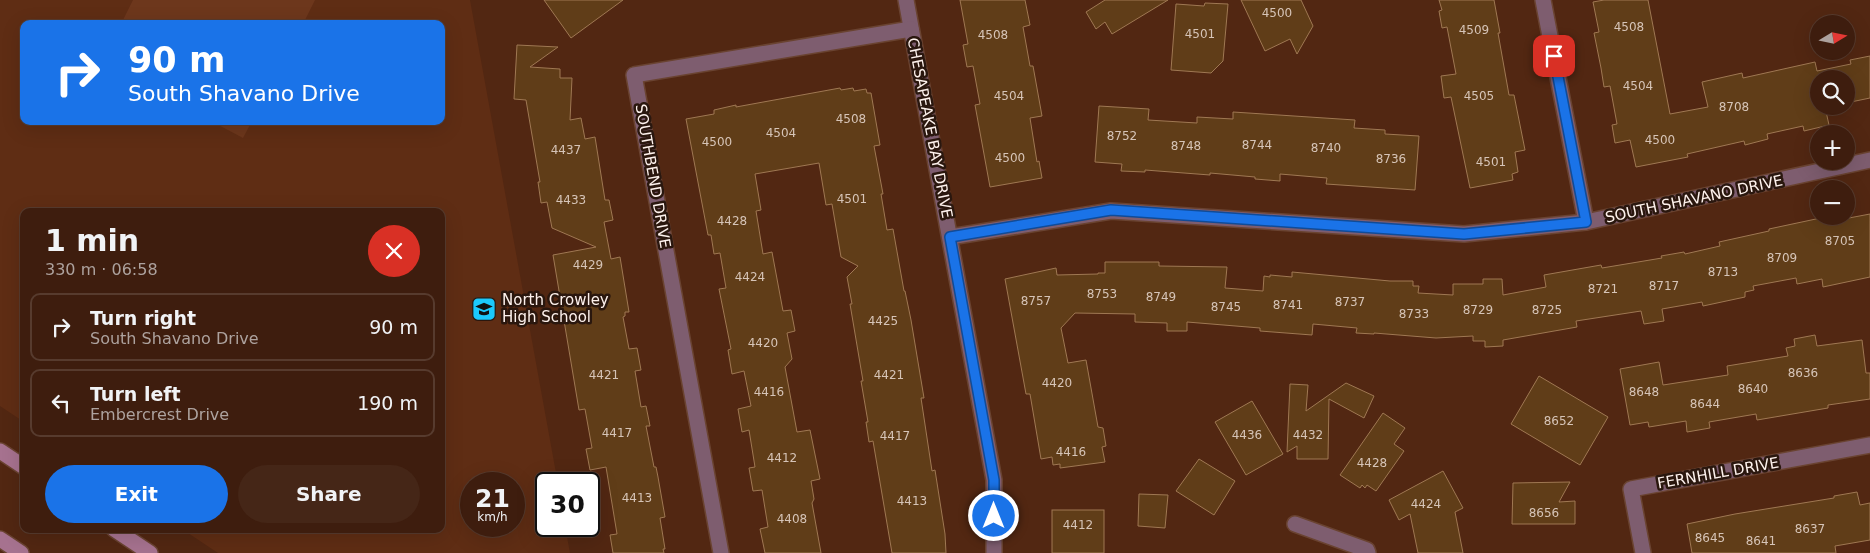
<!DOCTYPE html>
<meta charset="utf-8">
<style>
:root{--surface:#3e1d0e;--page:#452617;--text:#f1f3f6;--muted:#ada29e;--line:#573b2e;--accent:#1a73e8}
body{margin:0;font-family:"DejaVu Sans",sans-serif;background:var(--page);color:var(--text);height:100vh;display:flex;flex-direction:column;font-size:19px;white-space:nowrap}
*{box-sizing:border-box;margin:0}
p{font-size:16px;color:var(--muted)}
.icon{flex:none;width:28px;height:28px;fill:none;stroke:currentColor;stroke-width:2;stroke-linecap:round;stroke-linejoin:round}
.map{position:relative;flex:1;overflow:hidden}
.side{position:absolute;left:20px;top:208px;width:425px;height:325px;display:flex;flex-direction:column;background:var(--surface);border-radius:10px;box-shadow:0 5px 20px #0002,0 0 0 1px var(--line)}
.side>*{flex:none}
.hud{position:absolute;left:20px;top:20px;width:425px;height:105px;border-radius:10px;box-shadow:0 5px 20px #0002,0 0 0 1px var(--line);background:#1a73e8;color:#fff;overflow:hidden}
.needle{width:32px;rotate:80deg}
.tools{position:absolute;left:1810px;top:15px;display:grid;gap:10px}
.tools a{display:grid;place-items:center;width:45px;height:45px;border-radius:50%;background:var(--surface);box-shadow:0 5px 20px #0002,0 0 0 1px var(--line);font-size:25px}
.speed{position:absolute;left:460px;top:472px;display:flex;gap:10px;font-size:25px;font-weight:700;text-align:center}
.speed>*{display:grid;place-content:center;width:65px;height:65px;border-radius:50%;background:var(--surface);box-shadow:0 5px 20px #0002,0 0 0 1px var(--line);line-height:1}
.speed small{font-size:12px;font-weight:400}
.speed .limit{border:2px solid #111;border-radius:8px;background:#fff;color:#111}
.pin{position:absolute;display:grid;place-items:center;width:42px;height:42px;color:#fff;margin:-21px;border-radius:10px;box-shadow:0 2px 8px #0006}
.me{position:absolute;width:55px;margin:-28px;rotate:0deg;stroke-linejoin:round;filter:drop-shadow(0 0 4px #0008)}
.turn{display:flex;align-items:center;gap:18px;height:105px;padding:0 25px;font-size:22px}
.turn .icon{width:65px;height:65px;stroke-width:2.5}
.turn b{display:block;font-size:35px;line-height:42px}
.round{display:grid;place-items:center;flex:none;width:52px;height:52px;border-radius:26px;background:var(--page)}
.overview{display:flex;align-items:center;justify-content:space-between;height:85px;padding:0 25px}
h1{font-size:30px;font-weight:700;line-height:38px}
.cta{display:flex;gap:10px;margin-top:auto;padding:10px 25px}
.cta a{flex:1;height:58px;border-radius:30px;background:var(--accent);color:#fff;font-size:20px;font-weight:700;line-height:58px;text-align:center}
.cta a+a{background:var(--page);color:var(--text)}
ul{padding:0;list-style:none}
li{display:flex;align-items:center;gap:15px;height:68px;margin:0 10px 8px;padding:0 15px;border:2px solid var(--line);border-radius:10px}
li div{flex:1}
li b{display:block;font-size:19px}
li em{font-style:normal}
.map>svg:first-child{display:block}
</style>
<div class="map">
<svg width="1870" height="553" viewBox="0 0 1870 553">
<rect width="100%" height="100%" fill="#522712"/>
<path fill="#5f2d14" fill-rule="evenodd" d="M0,0H470L558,484H546V526H565L570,553H218L182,529H441V211H24V422L0,406ZM24,24H441V121H24ZM471,484H514V526H471Z"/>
<g fill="#6d371c">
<polygon points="133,0 315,0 303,24 121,24"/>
<polygon points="211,121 252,121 243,138"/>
</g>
<g fill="#603d18" stroke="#9f7853">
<polygon points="544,0 623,0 571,38"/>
<polygon points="960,0 1025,0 1030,25 1023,27 1030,66 1033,66 1042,116 1030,118 1037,162 1039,161 1042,178 990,187 975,105 980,104 973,66 967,67 963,45 968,44"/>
<polygon points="1105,0 1168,0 1112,34 1105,22 1096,29 1086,12"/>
<polygon points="1241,0 1301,0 1313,26 1297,54 1290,39 1265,51"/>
<polygon points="1439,0 1494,0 1500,33 1498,33 1509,95 1514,95 1525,150 1515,152 1518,172 1512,174 1513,180 1470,188 1451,97 1444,98 1441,76 1456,74 1447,27 1442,28 1439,11 1442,10"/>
<polygon points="1604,0 1648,0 1670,114 1708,107 1702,82 1742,73 1743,78 1815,62 1817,71 1851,64 1850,60 1870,56 1870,98 1846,103 1846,79 1819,79 1819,106 1829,106 1825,107 1829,125 1804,131 1803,126 1767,134 1768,139 1745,145 1744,141 1687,154 1688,157 1636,167 1630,140 1615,143 1612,125 1617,124 1610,86 1604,87 1601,68 1594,33 1599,32 1593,2"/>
<polygon points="1205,3 1228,4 1223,61 1211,73 1171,70 1176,4 1204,6"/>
<polygon points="517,45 558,47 530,67 560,69 560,78 572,78 570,120 581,118 585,139 595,137 605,200 609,200 613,220 604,222 611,259 620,257 629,312 625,312 625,316 623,317 629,349 637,348 641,370 635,371 641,407 646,406 650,426 646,426 654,467 656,467 658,477 665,517 660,518 665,549 663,549 664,553 613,553 610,535 617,534 606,467 590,470 586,449 592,448 585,409 579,410 553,255 596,247 552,228 547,202 541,203 538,182 540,182 526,100 514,99"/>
<polygon points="840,88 841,90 853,88 854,91 866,89 867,93 871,93 880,145 874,146 883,194 881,194 887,230 893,229 904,291 905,291 911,320 924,398 921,398 932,471 935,470 945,534 946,553 892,553 873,441 869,442 866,422 868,422 861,381 863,381 850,304 852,304 847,277 858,266 841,257 832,204 826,205 819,163 755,174 761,210 756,211 763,254 772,252 783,311 791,310 795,331 787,333 792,359 785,367 797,432 810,430 820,479 811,481 814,499 812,503 821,553 765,553 760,529 768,527 762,490 753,491 749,468 755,467 749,430 742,432 738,409 751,406 744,371 732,374 728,350 731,349 719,289 726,288 720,253 714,254 711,235 708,235 686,119 714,114 714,110 736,105 736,107"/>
<polygon points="1099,106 1149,109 1148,120 1197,123 1197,117 1233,119 1233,112 1355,120 1354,128 1385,130 1385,134 1419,136 1415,190 1326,184 1327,178 1280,174 1280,181 1255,179 1255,177 1210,173 1210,175 1145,170 1145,172 1121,171 1122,164 1095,162"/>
<polygon points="1870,214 1870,277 1823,287 1822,279 1797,284 1796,278 1753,286 1754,290 1745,292 1745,297 1703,306 1702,302 1662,309 1664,321 1644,324 1641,311 1576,321 1577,327 1503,340 1503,346 1485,347 1485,341 1473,341 1473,336 1436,338 1374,333 1374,334 1356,333 1357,328 1313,324 1312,335 1260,331 1260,328 1187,322 1187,331 1167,331 1167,323 1135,322 1135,314 1075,313 1061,328 1068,363 1086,360 1098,427 1103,428 1106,446 1102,447 1105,462 1060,468 1060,464 1053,465 1052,457 1041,459 1030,394 1026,394 1005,279 1056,268 1057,275 1098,274 1098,273 1105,273 1105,262 1159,262 1159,266 1227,267 1225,288 1263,291 1264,276 1270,277 1270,275 1292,277 1292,272 1390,281 1413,281 1413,286 1419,286 1418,293 1453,295 1453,284 1483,284 1483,279 1502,279 1503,295 1546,287 1544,275 1601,265 1602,268 1662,258 1661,256 1684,252 1685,254 1720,246 1719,242 1769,231 1769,229 1830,216 1832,216 1833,221"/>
<polygon points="1815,335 1817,346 1862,340 1866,373 1870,373 1870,399 1828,405 1828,408 1757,420 1756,414 1709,422 1710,428 1687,432 1686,421 1649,427 1648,422 1630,425 1620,369 1659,362 1663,385 1728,375 1727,366 1788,356 1786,348 1795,346 1794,339"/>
<polygon points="1539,376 1608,417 1580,465 1511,424"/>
<polygon points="1346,383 1374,396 1364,418 1329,399 1328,459 1297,459 1297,446 1287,452 1290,384 1308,385 1306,411"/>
<polygon points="1252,401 1283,454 1246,475 1215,422"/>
<polygon points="1383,413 1405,428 1394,444 1404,451 1376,491 1367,485 1365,488 1362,485 1360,488 1340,475"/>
<polygon points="1199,459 1235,481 1214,515 1176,491"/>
<polygon points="1443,471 1463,508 1455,512 1463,553 1418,553 1410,514 1399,520 1389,500"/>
<polygon points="1570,482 1559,502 1575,501 1575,524 1512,524 1513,483"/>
<polygon points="1857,492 1860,505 1870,503 1870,540 1835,546 1836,553 1692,553 1687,524 1735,514 1834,498 1834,496"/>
<polygon points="1139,494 1168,495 1165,528 1138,526"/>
<rect x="1052" y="510" width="52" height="43"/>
</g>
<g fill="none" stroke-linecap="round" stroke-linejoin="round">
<g stroke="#6a4331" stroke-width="18">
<g id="street">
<polyline points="906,0 994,480 994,553"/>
<polyline points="1543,0 1586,222"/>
<polyline points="950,237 1111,211 1464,234 1586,222 1870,160"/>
<polyline points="1295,524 1367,550 1368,553"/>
<polyline points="721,553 634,75 911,29"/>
<polyline points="1643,553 1631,489 1870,445"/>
</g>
</g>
<g stroke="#6a4331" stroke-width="18">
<g id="secondary">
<polyline points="0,451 24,467"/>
<polyline points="114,529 150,553"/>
<polyline points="0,539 21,553"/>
</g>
</g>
<use href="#street" stroke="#7e5d6f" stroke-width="15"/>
<use href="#secondary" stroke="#a6728f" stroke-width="15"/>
</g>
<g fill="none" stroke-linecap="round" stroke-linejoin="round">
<g stroke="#114b97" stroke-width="12">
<polyline id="route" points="994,516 994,480 950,237 1111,210 1464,234 1586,222 1554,56"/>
</g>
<use href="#route" stroke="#1a73e8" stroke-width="9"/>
</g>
<defs>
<g id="school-square" transform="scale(1.25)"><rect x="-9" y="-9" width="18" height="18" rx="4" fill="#1bc9fc" stroke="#2a170e"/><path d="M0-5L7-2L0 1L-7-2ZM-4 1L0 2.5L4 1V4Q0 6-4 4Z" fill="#111"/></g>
</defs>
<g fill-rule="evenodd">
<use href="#school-square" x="484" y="309"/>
</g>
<g text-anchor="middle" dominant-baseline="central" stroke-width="5" stroke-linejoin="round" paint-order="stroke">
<g font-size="12" fill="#d6c4b7">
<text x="1277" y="13">4500</text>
<text x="1629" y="27">4508</text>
<text x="1474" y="30">4509</text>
<text x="1200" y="34">4501</text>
<text x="993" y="35">4508</text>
<text x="1638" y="86">4504</text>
<text x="1009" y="96">4504</text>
<text x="1479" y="96">4505</text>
<text x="1734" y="107">8708</text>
<text x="851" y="119">4508</text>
<text x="781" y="133">4504</text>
<text x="1122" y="136">8752</text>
<text x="1660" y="140">4500</text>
<text x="717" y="142">4500</text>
<text x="1257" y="145">8744</text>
<text x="1186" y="146">8748</text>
<text x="1326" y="148">8740</text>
<text x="566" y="150">4437</text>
<text x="1010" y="158">4500</text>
<text x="1391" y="159">8736</text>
<text x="1491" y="162">4501</text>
<text x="852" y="199">4501</text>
<text x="571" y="200">4433</text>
<text x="732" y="221">4428</text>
<text x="1840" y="241">8705</text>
<text x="1782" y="258">8709</text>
<text x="588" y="265">4429</text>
<text x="1723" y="272">8713</text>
<text x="750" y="277">4424</text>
<text x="1664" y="286">8717</text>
<text x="1603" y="289">8721</text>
<text x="1102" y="294">8753</text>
<text x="1161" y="297">8749</text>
<text x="1036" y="301">8757</text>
<text x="1350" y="302">8737</text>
<text x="1288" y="305">8741</text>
<text x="1226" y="307">8745</text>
<text x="1478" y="310">8729</text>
<text x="1547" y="310">8725</text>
<text x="1414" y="314">8733</text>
<text x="883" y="321">4425</text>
<text x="763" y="343">4420</text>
<text x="1803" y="373">8636</text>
<text x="604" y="375">4421</text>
<text x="889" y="375">4421</text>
<text x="1057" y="383">4420</text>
<text x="1753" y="389">8640</text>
<text x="769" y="392">4416</text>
<text x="1644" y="392">8648</text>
<text x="1705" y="404">8644</text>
<text x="1559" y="421">8652</text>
<text x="617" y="433">4417</text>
<text x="1247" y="435">4436</text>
<text x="1308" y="435">4432</text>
<text x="895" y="436">4417</text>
<text x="1071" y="452">4416</text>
<text x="782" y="458">4412</text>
<text x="1372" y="463">4428</text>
<text x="637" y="498">4413</text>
<text x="912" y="501">4413</text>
<text x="1426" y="504">4424</text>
<text x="1544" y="513">8656</text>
<text x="792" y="519">4408</text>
<text x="1078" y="525">4412</text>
<text x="1810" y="529">8637</text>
<text x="1710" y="538">8645</text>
<text x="1761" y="541">8641</text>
</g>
<g font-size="15" fill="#fdf1ec" stroke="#2a170e">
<text transform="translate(930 128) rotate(79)">CHESAPEAKE BAY DRIVE</text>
<text transform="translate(653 176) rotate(80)">SOUTHBEND DRIVE</text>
<text transform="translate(1694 199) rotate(-12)">SOUTH SHAVANO DRIVE</text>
<text transform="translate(1718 473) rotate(-10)">FERNHILL DRIVE</text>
</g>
<g font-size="15" fill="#fdf1ec" stroke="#2a170e" text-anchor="start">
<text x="502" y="300">North Crowley<tspan x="502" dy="17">High School</tspan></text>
</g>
</g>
</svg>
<div class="tools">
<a><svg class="needle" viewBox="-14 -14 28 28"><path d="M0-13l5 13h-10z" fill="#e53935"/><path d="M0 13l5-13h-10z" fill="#ada29e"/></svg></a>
<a><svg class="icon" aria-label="search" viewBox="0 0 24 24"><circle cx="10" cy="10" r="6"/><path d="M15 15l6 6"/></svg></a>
<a>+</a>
<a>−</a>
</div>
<div class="speed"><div>21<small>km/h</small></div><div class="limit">30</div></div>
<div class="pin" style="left:1554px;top:56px;background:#d93025"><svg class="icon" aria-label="arrive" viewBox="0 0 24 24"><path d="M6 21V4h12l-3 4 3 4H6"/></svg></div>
<svg class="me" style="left:994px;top:516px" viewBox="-20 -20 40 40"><circle r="17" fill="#1a73e8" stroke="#fff" stroke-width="3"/><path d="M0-11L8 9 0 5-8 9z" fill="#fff"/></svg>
<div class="hud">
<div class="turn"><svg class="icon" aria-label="right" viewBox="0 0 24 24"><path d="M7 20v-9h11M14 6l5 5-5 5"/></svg><div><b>90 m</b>South Shavano Drive</div></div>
</div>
<section class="side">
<div class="overview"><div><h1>1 min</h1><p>330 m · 06:58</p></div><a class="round" style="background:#d93025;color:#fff"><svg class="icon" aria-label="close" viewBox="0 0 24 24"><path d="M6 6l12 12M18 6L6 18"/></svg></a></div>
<ul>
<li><svg class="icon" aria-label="right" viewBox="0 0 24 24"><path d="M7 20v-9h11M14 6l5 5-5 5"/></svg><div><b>Turn right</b><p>South Shavano Drive</p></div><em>90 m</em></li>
<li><svg class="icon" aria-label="left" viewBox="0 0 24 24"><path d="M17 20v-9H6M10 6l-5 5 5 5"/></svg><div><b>Turn left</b><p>Embercrest Drive</p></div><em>190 m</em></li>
</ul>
<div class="cta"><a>Exit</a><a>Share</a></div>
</section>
</div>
